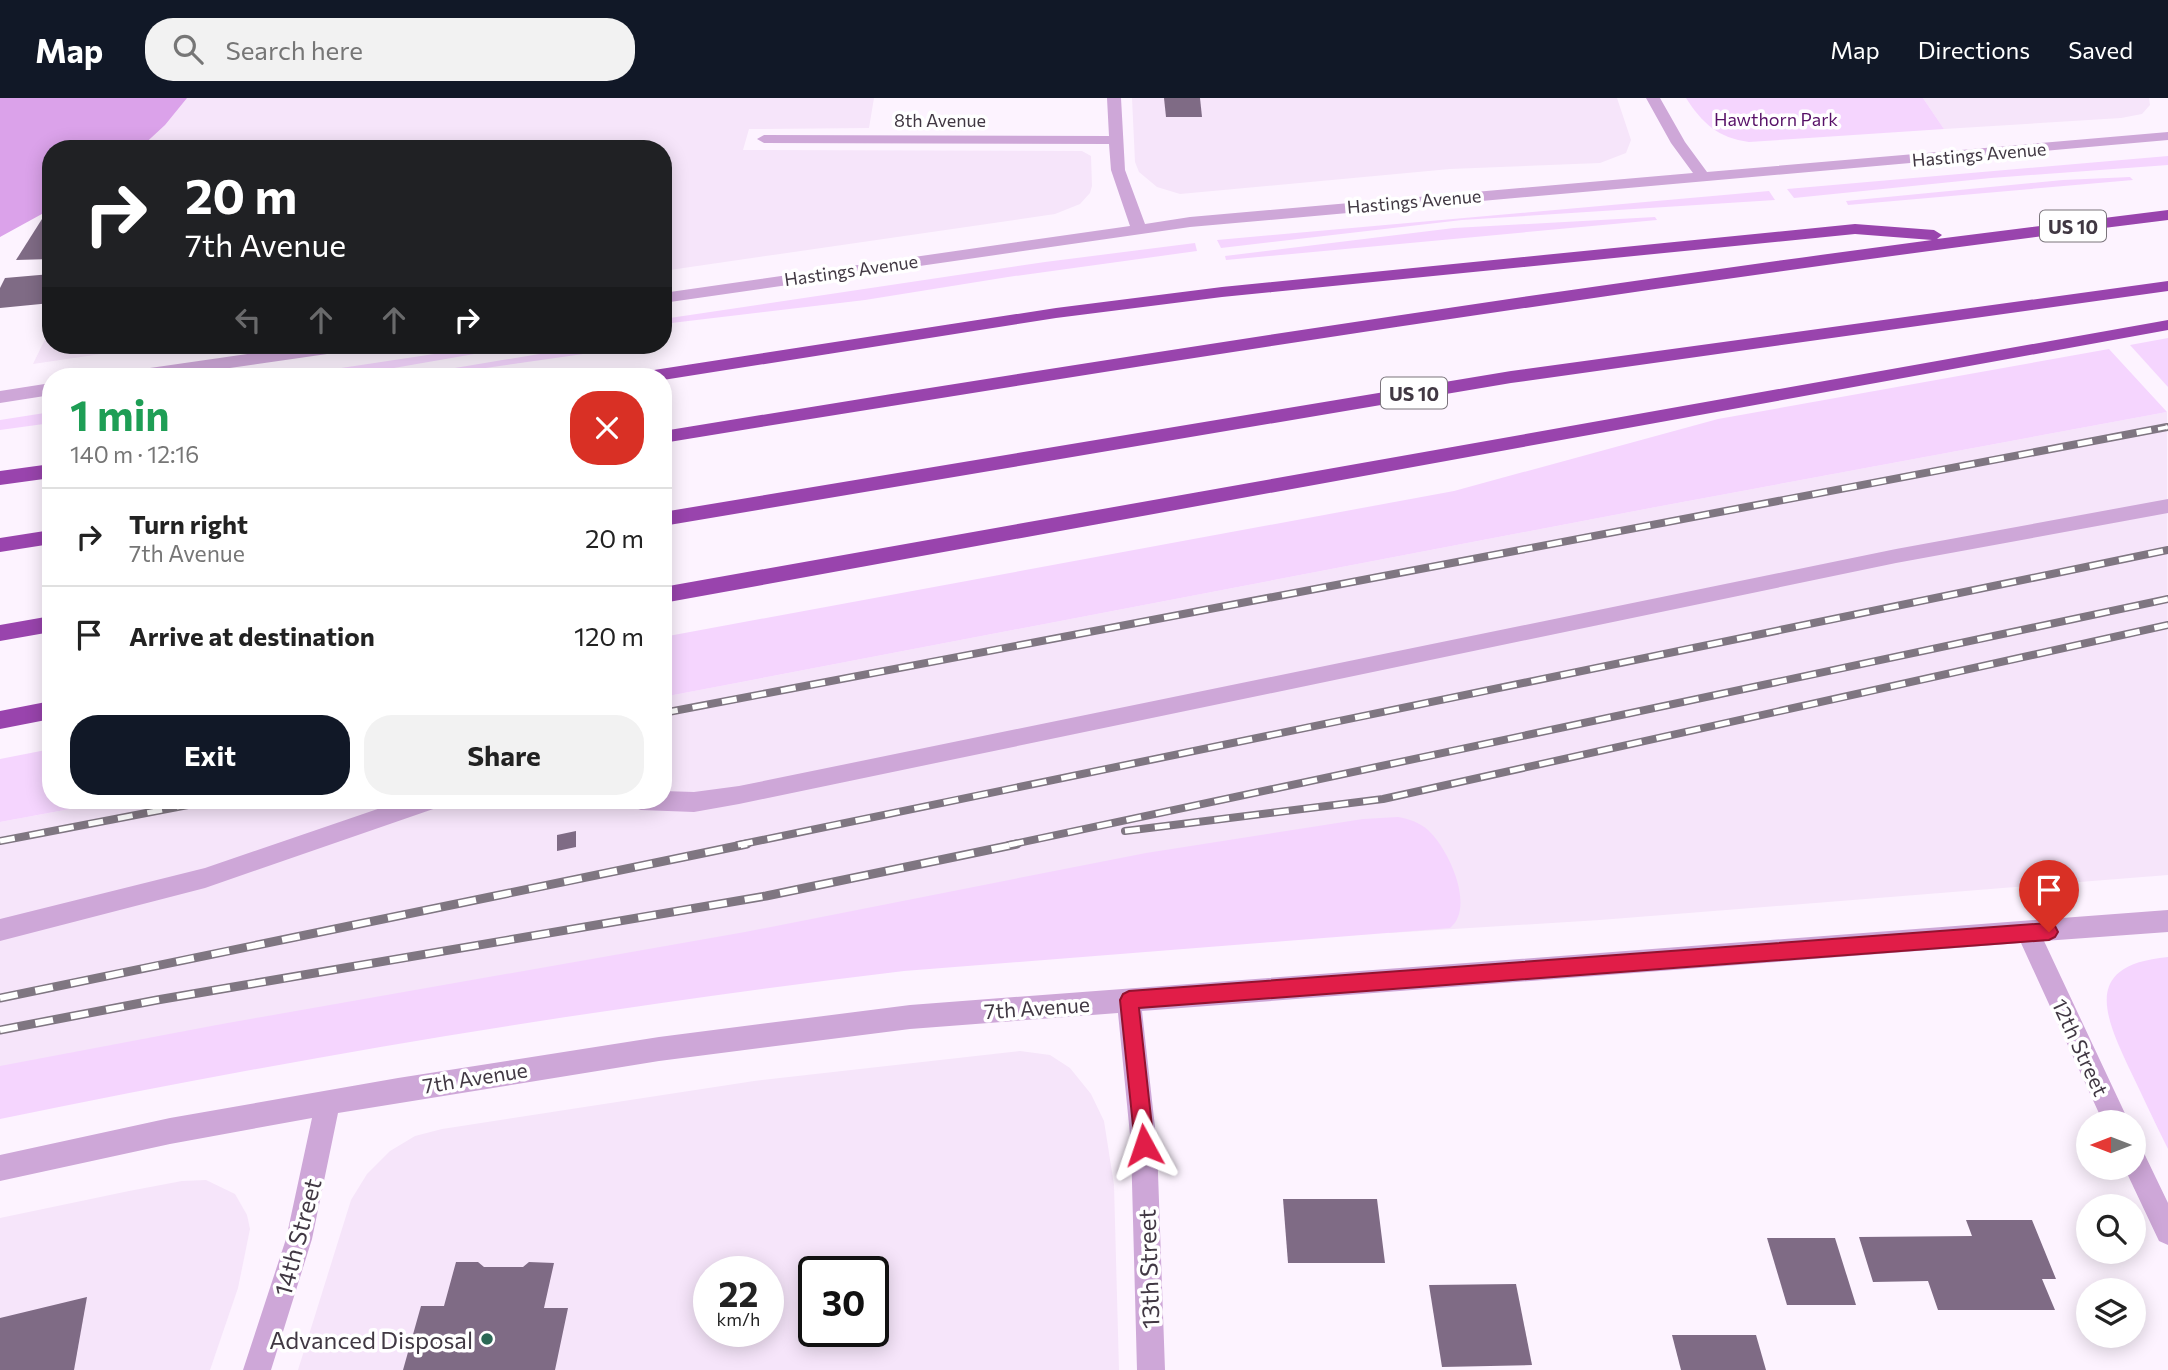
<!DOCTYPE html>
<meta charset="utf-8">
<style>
:root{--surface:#fff;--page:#f2f2f2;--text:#222;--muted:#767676;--line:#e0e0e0;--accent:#111827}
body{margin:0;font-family:Commissioner,sans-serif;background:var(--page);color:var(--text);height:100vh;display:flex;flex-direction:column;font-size:26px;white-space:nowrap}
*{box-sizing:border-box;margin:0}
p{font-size:23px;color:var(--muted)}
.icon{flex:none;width:38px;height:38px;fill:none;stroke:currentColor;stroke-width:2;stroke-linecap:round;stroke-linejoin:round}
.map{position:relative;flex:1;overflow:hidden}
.panel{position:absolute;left:42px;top:270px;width:630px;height:441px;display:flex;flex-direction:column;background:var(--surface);border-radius:28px;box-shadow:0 4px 18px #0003}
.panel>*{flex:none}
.banner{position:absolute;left:42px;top:42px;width:630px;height:214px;border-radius:28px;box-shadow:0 4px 18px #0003;background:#202124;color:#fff;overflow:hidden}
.needle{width:46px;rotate:270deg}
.buttons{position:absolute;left:2076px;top:1012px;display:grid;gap:14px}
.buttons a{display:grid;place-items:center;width:70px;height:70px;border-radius:50%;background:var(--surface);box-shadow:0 4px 18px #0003;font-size:35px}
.speed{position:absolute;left:693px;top:1158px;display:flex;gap:14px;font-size:35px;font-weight:700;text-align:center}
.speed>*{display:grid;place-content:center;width:91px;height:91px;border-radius:50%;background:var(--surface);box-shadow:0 4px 18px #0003;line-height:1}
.speed small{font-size:18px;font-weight:400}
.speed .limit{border:4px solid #111;border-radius:10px;background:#fff;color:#111}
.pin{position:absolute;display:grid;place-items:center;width:60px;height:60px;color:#fff;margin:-72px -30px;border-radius:50% 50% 50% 0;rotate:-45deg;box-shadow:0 0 7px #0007}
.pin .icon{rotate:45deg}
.me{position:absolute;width:77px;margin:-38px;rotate:355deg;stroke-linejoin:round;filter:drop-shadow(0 0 5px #0008)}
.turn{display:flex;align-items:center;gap:24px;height:147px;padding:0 28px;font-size:32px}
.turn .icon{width:91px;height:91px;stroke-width:2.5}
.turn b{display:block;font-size:49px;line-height:60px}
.lanes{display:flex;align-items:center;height:66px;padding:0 28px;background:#0003;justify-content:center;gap:35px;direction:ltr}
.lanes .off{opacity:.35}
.round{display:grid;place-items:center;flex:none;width:74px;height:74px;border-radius:28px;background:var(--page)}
.headline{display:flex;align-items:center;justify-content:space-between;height:119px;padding:0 28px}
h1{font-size:42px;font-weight:700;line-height:52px;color:#1e9e55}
.action{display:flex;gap:14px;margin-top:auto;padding:14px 28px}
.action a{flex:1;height:80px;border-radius:28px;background:var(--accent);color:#fff;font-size:28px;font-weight:700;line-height:80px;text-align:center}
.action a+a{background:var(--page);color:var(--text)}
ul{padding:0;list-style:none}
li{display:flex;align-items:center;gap:21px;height:98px;padding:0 28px;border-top:2px solid var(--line)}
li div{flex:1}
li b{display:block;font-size:26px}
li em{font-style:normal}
header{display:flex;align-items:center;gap:42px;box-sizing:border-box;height:98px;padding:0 35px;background:var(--accent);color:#fff}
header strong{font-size:33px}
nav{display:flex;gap:38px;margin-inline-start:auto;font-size:24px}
.search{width:490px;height:63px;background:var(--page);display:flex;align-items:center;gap:18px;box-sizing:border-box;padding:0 24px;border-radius:28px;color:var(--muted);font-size:26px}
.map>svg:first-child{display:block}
</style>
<header>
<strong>Map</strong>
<div class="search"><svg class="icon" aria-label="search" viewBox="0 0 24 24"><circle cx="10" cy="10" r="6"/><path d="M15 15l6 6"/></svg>Search here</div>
<nav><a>Map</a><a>Directions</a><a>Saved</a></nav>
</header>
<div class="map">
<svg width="2168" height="1272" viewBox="0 0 2168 1272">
<rect width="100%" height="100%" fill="#fdf3ff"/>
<g fill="#f6e5fa" fill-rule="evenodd">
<polygon points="163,0 874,0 869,30 749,31 743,52 1082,53 1091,58 1092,88 1090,95 1080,106 1055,116 663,173 663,51 139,51"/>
<polygon points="1132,0 1617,0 1631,42 1626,55 1600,65 1450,71 1180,96 1157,89 1139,74 1135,64"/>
<polygon points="1923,0 2149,0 2150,7 2142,16 2121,20 1944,31"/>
<polygon points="51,229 51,247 162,247 33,266"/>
<polygon points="2167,314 2168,777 1600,822 1389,835 1369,725 0,979 0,724 119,702 663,702 663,599 1656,409"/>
<path d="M1020,953L1050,957L1070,970L1091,996L1104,1023L1114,1087L1119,1272H298L351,1102L367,1076L390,1053L415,1038L442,1031L754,983ZM709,1174H768V1234H709ZM814,1174H873V1234H814Z"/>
<polygon points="206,1082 235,1096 247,1117 250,1131 238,1190 210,1272 0,1272 0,1120 129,1093 182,1083"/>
</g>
<g fill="#f5d5fe">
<path d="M1686,0H1923L1944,31L1749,44C1718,40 1702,25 1686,0Z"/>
<polygon points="2168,58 2168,67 1991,80 1794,100 1787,91"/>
<polygon points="2130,79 2133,82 1848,107 1846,103 2063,82"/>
<polygon points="1769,93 1775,102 1462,122 1221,150 1217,142"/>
<polygon points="1655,119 1657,122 1226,162 1225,158 1454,130"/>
<polygon points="1195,145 1197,153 1008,179 865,202 663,226 663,221 1045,164"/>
<polygon points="2168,240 2168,289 2130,247"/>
<polygon points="494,247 525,247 348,278 288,278"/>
<polygon points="593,247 646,247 430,278 437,273"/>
<polygon points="2109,251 2167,314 1656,409 663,599 663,539 1454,393 1718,321"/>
<polygon points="51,314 51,325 0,332 0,322"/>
<polygon points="51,651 51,702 119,702 0,724 0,661"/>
<path d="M1398,719C1409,721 1419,724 1428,732C1448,750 1476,809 1450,830L904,873C601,909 299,959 0,1021V968L222,926L745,834L1146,755L1363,721Z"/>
<path d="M2168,859V1051C2155,1025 2143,999 2130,972C2103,915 2083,867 2168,859Z"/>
</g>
<polygon fill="#dba2ea" points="0,0 187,0 165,27 139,51 51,51 51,111 0,139"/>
<g fill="#7f6b85">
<polygon points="1164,0 1200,0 1202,19 1166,19"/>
<polygon points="42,121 51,121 51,161 16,162"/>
<polygon points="51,176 51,205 0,210 0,190 5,180"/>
<polygon points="576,733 576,749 557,753 557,737"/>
<polygon points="1283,1101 1377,1101 1385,1165 1288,1165"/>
<polygon points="1966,1122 2032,1122 2056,1181 2042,1181 2055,1212 1938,1212 1928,1183 1873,1184 1859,1139 1972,1138"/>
<polygon points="1767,1140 1835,1140 1856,1207 1787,1207"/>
<polygon points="456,1164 478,1164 484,1169 523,1169 529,1164 554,1165 544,1210 568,1210 555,1272 403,1272 421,1208 444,1208"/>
<polygon points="1516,1186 1532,1267 1442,1269 1429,1187"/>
<polygon points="87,1199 74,1272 0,1272 0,1220"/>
<polygon points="1672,1237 1756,1237 1766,1272 1681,1272"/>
</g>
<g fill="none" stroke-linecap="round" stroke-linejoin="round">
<g fill="#cea7d8" fill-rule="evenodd">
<polygon points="1107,0 1121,0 1125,72 1145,126 1190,119 1693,75 1671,45 1646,0 1660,0 1685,44 1707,74 2168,34 2168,42 1190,129 663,205 663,195 1130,128 1111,72 1109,46 764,45 757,41 764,37 1109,38"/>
<polygon points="311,247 356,247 348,253 174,278 127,278 136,272"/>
<polygon points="51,285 51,297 0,305 0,293"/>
<polygon points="2168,401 2168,415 1896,465 739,706 694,714 641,712 633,709 630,702 663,702 663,693 694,694 739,688 1896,451"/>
<polygon points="404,702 442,702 439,709 205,790 0,843 0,821 205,770"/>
<polygon points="2168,812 2168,834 2044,843 2129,1024 2103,1024 2021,845 1142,913 1157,1047 1165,1272 1137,1272 1131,1047 1118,915 910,931 659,963 338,1015 312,1141 271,1272 243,1272 286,1141 312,1020 170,1046 0,1083 0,1057 170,1020 398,980 659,939 910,907"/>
<polygon points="2133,1047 2142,1051 2168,1105 2168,1147 2159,1143 2124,1069 2133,1069"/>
</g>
<g fill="#9944ad" fill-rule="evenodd">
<path d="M2168,112V122C1665,185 1164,263 663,345V333C1086,264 1508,198 1932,142L1855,136L1222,199L1056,220L663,282V278H645L654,272L1056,210L1222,189L1855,126L1934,132L1942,137L1937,141Z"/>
<polygon points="2168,183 2168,193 1511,285 663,428 663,414 1511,273"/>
<polygon points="2168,222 2168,232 663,505 663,489"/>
<polygon points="51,366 51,380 0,387 0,373"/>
<polygon points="51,432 51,446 0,454 0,440"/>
<polygon points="51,518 51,534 0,543 0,527"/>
<polygon points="51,603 51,621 0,631 0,613"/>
</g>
<g stroke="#7f7681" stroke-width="5">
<polyline id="rail-far2" points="2158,331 2168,329"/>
</g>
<g stroke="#7f7681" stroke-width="8">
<g id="rail-far1">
<polyline points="663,615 2167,329"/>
<polyline points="1125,733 1383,701 2168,527"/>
<polyline points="0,743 214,702"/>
<polyline points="738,747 2168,452"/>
<polyline points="1009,747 2168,501"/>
</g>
</g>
<g stroke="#7f7681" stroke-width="9">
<g id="rail">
<polyline points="0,900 747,746"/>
<polyline points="0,932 157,902 766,798 1017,746"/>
</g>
</g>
<use href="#rail-far2" stroke="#fff" stroke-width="3.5" stroke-dasharray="11" stroke-linecap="butt"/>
<use href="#rail-far1" stroke="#fff" stroke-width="5" stroke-dasharray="15" stroke-linecap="butt"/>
<use href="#rail" stroke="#fff" stroke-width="6" stroke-dasharray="18" stroke-linecap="butt"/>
</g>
<polygon fill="#e11d48" stroke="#92132f" stroke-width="2" points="2049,825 2055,828 2058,834 2055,839 2049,842 1139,910 1154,1047 1151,1054 1144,1057 1137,1054 1135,1047 1120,902 1123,896 1129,893"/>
<circle fill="#2b6855" stroke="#fff" stroke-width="2.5" cx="487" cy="1241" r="7"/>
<g text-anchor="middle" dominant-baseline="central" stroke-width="7" stroke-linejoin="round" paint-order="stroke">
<g font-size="18" fill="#571167" stroke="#fff">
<text x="1776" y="21">Hawthorn Park</text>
</g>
<g font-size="18" fill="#413843" stroke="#fff">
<text x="940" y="22">8th Avenue</text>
<text transform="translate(1979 56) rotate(-5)">Hastings Avenue</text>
<text transform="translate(1414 103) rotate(-5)">Hastings Avenue</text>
<text transform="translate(851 172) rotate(-8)">Hastings Avenue</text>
</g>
<g fill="#fff" stroke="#7a747b" stroke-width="2">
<rect x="2040" y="112.5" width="66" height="31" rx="5"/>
<rect x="1381" y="279.5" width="66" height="31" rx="5"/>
</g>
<g font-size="19" font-weight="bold" fill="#413843">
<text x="2073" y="128">US 10</text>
<text x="1414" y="295">US 10</text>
</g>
<g font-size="21" fill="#413843" stroke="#fff">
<text transform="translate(1037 909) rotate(-4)">7th Avenue</text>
<text transform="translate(2081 949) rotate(65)">12th Street</text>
<text transform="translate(475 979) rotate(-9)">7th Avenue</text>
</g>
<g font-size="24" fill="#413843" stroke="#fff">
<text transform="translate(297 1139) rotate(-75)">14th Street</text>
<text transform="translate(1148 1171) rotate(-92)">13th Street</text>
</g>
<g font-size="24" fill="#413843" stroke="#fff" text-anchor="end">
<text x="473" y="1241">Advanced Disposal</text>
</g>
</g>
</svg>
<div class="buttons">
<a><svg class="needle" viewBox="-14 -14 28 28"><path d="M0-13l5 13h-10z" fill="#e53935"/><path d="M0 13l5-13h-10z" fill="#767676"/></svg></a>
<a><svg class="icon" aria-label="search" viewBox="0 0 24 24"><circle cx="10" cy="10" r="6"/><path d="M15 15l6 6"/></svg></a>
<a><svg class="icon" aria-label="layers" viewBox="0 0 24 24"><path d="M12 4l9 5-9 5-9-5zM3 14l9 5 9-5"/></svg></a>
</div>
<div class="speed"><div>22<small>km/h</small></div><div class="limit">30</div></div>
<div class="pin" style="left:2049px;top:834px;background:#d93025"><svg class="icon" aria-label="arrive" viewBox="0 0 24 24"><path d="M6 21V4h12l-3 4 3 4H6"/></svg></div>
<svg class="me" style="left:1144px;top:1047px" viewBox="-20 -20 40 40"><path d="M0-17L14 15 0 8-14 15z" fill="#e11d48" stroke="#fff" stroke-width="4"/></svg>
<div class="banner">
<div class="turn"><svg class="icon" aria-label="right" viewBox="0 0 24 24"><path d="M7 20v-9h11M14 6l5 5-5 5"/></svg><div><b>20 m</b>7th Avenue</div></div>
<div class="lanes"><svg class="icon off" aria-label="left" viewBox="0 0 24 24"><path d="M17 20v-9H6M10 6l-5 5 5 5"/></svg><svg class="icon off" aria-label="ahead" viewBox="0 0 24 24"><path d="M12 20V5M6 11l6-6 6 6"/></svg><svg class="icon off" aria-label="ahead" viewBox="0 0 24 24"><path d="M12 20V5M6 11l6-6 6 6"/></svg><svg class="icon" aria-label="right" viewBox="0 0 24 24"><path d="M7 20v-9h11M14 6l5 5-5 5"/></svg></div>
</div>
<section class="panel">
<div class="headline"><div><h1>1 min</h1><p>140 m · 12:16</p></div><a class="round" style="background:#d93025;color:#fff"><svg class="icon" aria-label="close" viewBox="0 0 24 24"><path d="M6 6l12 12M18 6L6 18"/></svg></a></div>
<ul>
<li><svg class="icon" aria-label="right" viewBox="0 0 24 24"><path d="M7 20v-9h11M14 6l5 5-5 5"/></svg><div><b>Turn right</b><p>7th Avenue</p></div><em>20 m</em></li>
<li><svg class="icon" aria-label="arrive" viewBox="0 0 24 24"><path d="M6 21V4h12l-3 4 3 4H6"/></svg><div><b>Arrive at destination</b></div><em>120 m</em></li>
</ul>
<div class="action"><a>Exit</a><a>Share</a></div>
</section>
</div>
